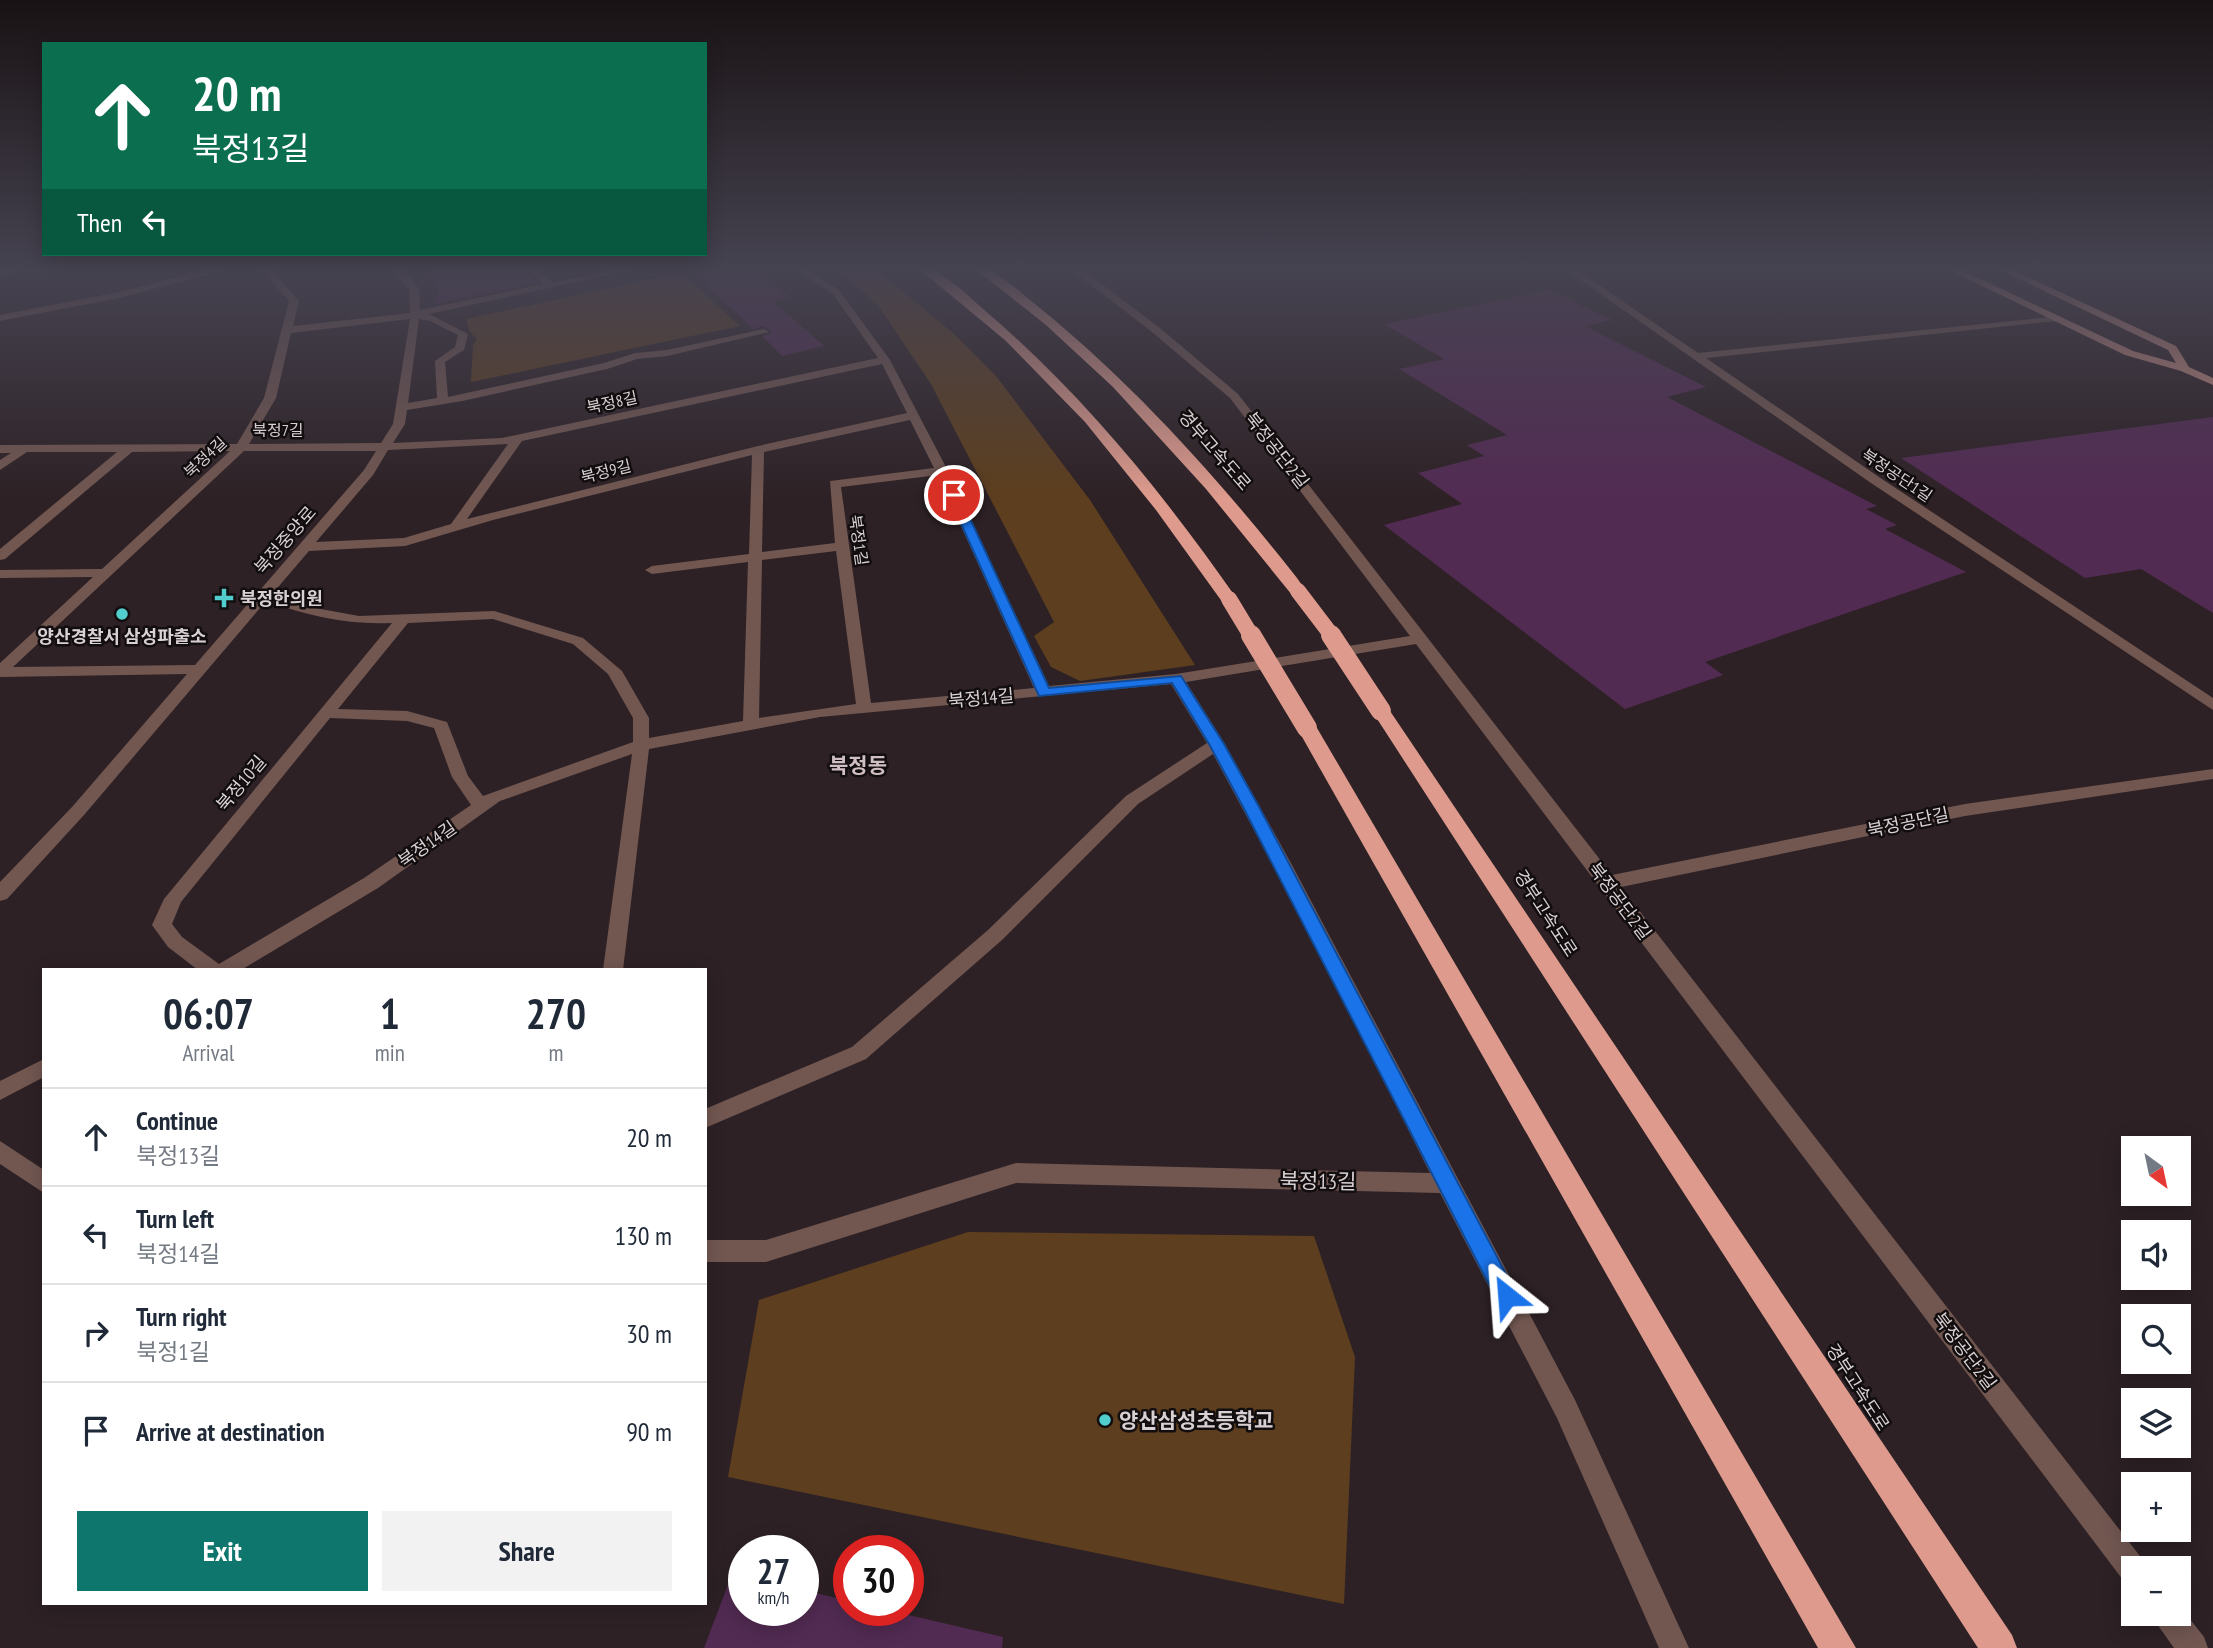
<!DOCTYPE html>
<meta charset="utf-8">
<style>
:root{--surface:#fff;--page:#f2f2f3;--text:#1f2937;--muted:#747a83;--line:#e0e1e3;--accent:#0f766e}
body{margin:0;font-family:"PT Sans Narrow","Noto Sans KR",sans-serif;background:var(--page);color:var(--text);height:100vh;display:flex;flex-direction:column;font-size:26px;white-space:nowrap}
*{box-sizing:border-box;margin:0}
p{font-size:23px;color:var(--muted)}
.icon{flex:none;width:38px;height:38px;fill:none;stroke:currentColor;stroke-width:2;stroke-linecap:round;stroke-linejoin:round}
.map{position:relative;flex:1;overflow:hidden}
.sheet{position:absolute;left:42px;top:968px;width:665px;height:637px;display:flex;flex-direction:column;background:var(--surface);border-radius:0px;box-shadow:0 4px 18px #0003}
.sheet>*{flex:none}
.guide{position:absolute;left:42px;top:42px;width:665px;height:214px;border-radius:0px;box-shadow:0 4px 18px #0003;background:#0b6e4f;color:#fff;overflow:hidden}
.needle{width:46px;rotate:147deg}
.buttons{position:absolute;left:2121px;top:1136px;display:grid;gap:14px}
.buttons a{display:grid;place-items:center;width:70px;height:70px;border-radius:0px;background:var(--surface);box-shadow:0 4px 18px #0003;font-size:35px}
.speed{position:absolute;left:728px;top:1535px;display:flex;gap:14px;font-size:35px;font-weight:700;text-align:center}
.speed>*{display:grid;place-content:center;width:91px;height:91px;border-radius:50%;background:var(--surface);box-shadow:0 4px 18px #0003;line-height:1}
.speed small{font-size:18px;font-weight:400}
.speed .limit{border:10px solid #d22;background:#fff;color:#111}
.pin{position:absolute;display:grid;place-items:center;width:60px;height:60px;color:#fff;margin:-30px;border:4px solid #fff;border-radius:50%;box-shadow:0 2px 7px #0007}
.me{position:absolute;width:77px;margin:-38px;rotate:332deg;stroke-linejoin:round;filter:drop-shadow(0 0 5px #0008)}
.turn{display:flex;align-items:center;gap:24px;height:147px;padding:0 35px;font-size:32px}
.turn .icon{width:91px;height:91px;stroke-width:2.5}
.turn b{display:block;font-size:49px;line-height:60px}
.then{display:flex;align-items:center;height:66px;padding:0 35px;background:#0003;gap:14px;font-size:26px}
.eta{display:flex;justify-content:space-evenly;align-items:center;height:119px;text-align:center}
.eta b{font-size:42px;font-weight:800;line-height:49px}
.action{display:flex;gap:14px;margin-top:auto;padding:14px 35px}
.action a{flex:1;height:80px;border-radius:0px;background:var(--accent);color:#fff;font-size:28px;font-weight:800;line-height:80px;text-align:center}
.action a+a{background:var(--page);color:var(--text)}
ul{padding:0;list-style:none}
li{display:flex;align-items:center;gap:21px;height:98px;padding:0 35px;border-top:2px solid var(--line)}
li div{flex:1}
li b{display:block;font-size:26px}
li em{font-style:normal}
.map>svg:first-child{display:block}
</style>
<div class="map">
<svg width="2213" height="1648" viewBox="0 0 2213 1648">
<rect width="100%" height="100%" fill="#2d2125"/>
<g fill="#5d3e1e">
<polygon points="828,267 873,267 953,333 996,376 1090,500 1195,665 1080,681 1051,667 1034,636 1054,622 931,384 878,305 851,281"/>
<polygon points="681,273 740,326 471,382 473,345 477,339 469,331 466,319"/>
<polygon points="968,1232 1314,1236 1355,1357 1344,1604 728,1477 759,1300"/>
</g>
<g fill="#522b53">
<polygon points="430,267 522,267 538,283 434,304 439,290 427,274 435,273"/>
<polygon points="687,267 754,267 790,297 773,301 824,346 782,356 762,336 771,333 770,330 763,326 753,329"/>
<polygon points="1550,290 1612,320 1585,326 1706,387 1667,397 1877,506 1866,509 1897,525 1885,529 1966,572 1705,662 1723,675 1625,709 1384,525 1462,504 1418,473 1484,456 1467,445 1507,435 1399,369 1444,359 1384,324"/>
<polygon points="2213,417 2213,613 2141,569 2085,578 1901,458"/>
<polygon points="741,1550 744,1551 744,1610 803,1610 803,1590 849,1601 849,1610 887,1610 1003,1637 1002,1648 704,1648"/>
</g>
<g fill="none" stroke-linecap="round" stroke-linejoin="round">
<g fill="#725751" fill-rule="evenodd">
<polygon points="20,267 41,267 0,276 0,270"/>
<polygon points="219,267 235,267 119,298 0,321 0,315 119,292"/>
<path d="M259,267H269L299,301L293,326L410,313L409,289L391,267H401L419,289L420,310L544,284L525,267H535L553,283L627,267H645L429,314L468,334L464,350L445,362L448,397L604,363L635,353L667,350L764,329L769,332L667,356L637,359L607,369L462,401L407,410L405,424L393,443L502,438L878,358L833,294L792,267H803L839,290L890,360L948,471L1049,686L1176,674L1410,636L1230,398L1152,332L1068,267H1079L1160,328L1238,394L1612,875L1965,804L2213,769V779L1965,816L1621,887L2143,1560L2147,1568H2133V1584L2123,1580L1416,644L1186,682L1225,744L1292,865L1575,1400L1689,1648H1659L1557,1418L1440,1193L1016,1183L766,1262H705V1240H766L1016,1163L1430,1173L1307,928L1213,754L1138,804L1002,940L866,1059L705,1128V1109L852,1047L988,930L1126,796L1207,743L1171,684L820,717L649,749L623,970H603L632,754L500,801L378,888L241,970H198L168,947L152,925L164,899L392,623C347,625 309,616 266,601L84,815L7,899L0,901V882L72,807L187,674L0,677V663L93,577L0,578V570L102,569L230,451L132,452L5,559L0,560V549L117,452H27L0,470V460L11,453H0V445L237,444L264,398L289,301ZM410,319L393,424L381,443L249,444L276,398L291,333ZM419,319L430,321L458,335L455,347L435,361L437,398L408,403ZM882,364L907,413L758,446L467,519L522,441ZM910,420L934,468L830,481L835,543L762,552L764,452ZM508,444L451,524L404,538L316,542L373,475L388,450ZM244,451H376L364,470L195,665L13,667ZM752,455L749,554L652,566L645,570L652,574L748,562L743,721L649,738V718L622,671L583,638L494,611L359,616L315,608L273,593L309,551L405,546L493,520ZM938,475L1034,688L871,703L841,487ZM836,551L856,704L759,718L762,560ZM493,619L573,644L608,674L633,718V742L483,796L468,776L447,722L407,711L338,709L408,623ZM330,718L407,721L434,728L452,777L471,805L364,878L219,964L182,937L172,924L181,902Z"/>
<polygon points="1562,267 1573,267 1698,353 2060,316 2060,320 2056,321 1706,358 1879,477 2213,698 2213,710 1871,483"/>
<polygon points="44,1059 44,1077 0,1100 0,1081"/>
<polygon points="0,1141 44,1170 44,1193 0,1164"/>
<polygon points="2179,1605 2204,1637 2208,1648 2174,1648 2157,1624 2153,1614 2179,1614"/>
</g>
<polygon fill="#bf887c" fill-rule="evenodd" points="1943,267 1955,267 2133,351 2176,363 2168,350 1994,267 2006,267 2176,346 2189,367 2213,378 2213,385 2181,371 2125,355"/>
<g fill="#de9b8d" fill-rule="evenodd">
<path d="M917,267C940,267 965,293 982,308C1081,392 1163,493 1237,599L1235,603H1223L1156,510L1085,422L1006,341Z"/>
<path d="M973,267C995,267 1017,290 1035,304C1133,383 1219,479 1297,578L1306,591L1304,595H1292L1206,489L1113,387L1046,325Z"/>
<polygon points="1381,705 1390,711 2012,1635 2017,1648 1978,1648 1372,711"/>
<polygon points="1307,722 1317,728 1856,1648 1818,1648 1297,728"/>
</g>
<g stroke="#de9b8d" stroke-width="16">
<polyline points="1298,591 1333,637"/>
<polyline points="1229,599 1252,637"/>
</g>
<g stroke="#de9b8d" stroke-width="20">
<polyline points="1251,635 1307,728"/>
<polyline points="1331,635 1381,711"/>
</g>
</g>
<linearGradient id="sky" x2="0" y2="1"><stop stop-color="#191214"/><stop offset="0.54" stop-color="#464351"/><stop offset="1" stop-color="#464351" stop-opacity="0"/></linearGradient>
<rect width="2213" height="498" fill="url(#sky)"/>
<polygon fill="#1a73e8" stroke="#114b97" stroke-width="2" points="954,492 959,495 1049,688 1181,676 1224,744 1258,805 1514,1289 1518,1296 1514,1304 1507,1307 1499,1304 1242,805 1209,744 1172,683 1039,696 948,495"/>
<g fill="#52cdcd" stroke="#120d0e" stroke-width="2.5">
<path d="M220.5 587.5h7v7h7v7h-7v7h-7v-7h-7v-7h7z"/>
<circle cx="122" cy="614" r="7"/>
<circle cx="1105" cy="1420" r="7"/>
</g>
<g text-anchor="middle" dominant-baseline="central" stroke-width="5" stroke-linejoin="round" paint-order="stroke">
<g font-size="16" fill="#d8d0d2" stroke="#120d0e">
<text transform="translate(612 402) rotate(-12)">북정8길</text>
<text x="278" y="430">북정7길</text>
<text transform="translate(205 457) rotate(-43)">북정4길</text>
<text transform="translate(606 471) rotate(-14)">북정9길</text>
<text transform="translate(1897 475) rotate(34)">북정공단1길</text>
<text transform="translate(859 540) rotate(82)">북정1길</text>
</g>
<g font-size="18" fill="#d8d0d2" stroke="#120d0e">
<text transform="translate(1215 450) rotate(49)">경부고속도로</text>
<text transform="translate(1277 450) rotate(52)">북정공단2길</text>
<text transform="translate(285 540) rotate(-49)">북정중앙로</text>
<text transform="translate(981 698) rotate(-5)">북정14길</text>
<text transform="translate(241 783) rotate(-50)">북정10길</text>
<text transform="translate(1908 822) rotate(-12)">북정공단길</text>
<text transform="translate(427 844) rotate(-35)">북정14길</text>
<text transform="translate(1620 901) rotate(53)">북정공단2길</text>
<text transform="translate(1546 913) rotate(57)">경부고속도로</text>
<text transform="translate(1965 1351) rotate(53)">북정공단2길</text>
<text transform="translate(1858 1387) rotate(57)">경부고속도로</text>
</g>
<g font-size="18" font-weight="bold" fill="#d8d0d2" stroke="#120d0e" text-anchor="start">
<text x="240" y="598">북정한의원</text>
<text x="122" y="636" text-anchor="middle">양산경찰서 삼성파출소</text>
</g>
<g font-size="21" font-weight="bold" fill="#cfbfc3" stroke="#120d0e">
<text x="858" y="765">북정동</text>
</g>
<g font-size="21" fill="#d8d0d2" stroke="#120d0e">
<text transform="translate(1318 1181) rotate(1)">북정13길</text>
</g>
<g font-size="21" font-weight="bold" fill="#d8d0d2" stroke="#120d0e" text-anchor="start">
<text x="1119" y="1420">양산삼성초등학교</text>
</g>
</g>
</svg>
<div class="buttons">
<a><svg class="needle" viewBox="-14 -14 28 28"><path d="M0-13l5 13h-10z" fill="#e53935"/><path d="M0 13l5-13h-10z" fill="#747a83"/></svg></a>
<a><svg class="icon" aria-label="sound" viewBox="0 0 24 24"><path d="M4 9h4l5-4v14l-5-4H4zM17 9q2 3 0 6"/></svg></a>
<a><svg class="icon" aria-label="search" viewBox="0 0 24 24"><circle cx="10" cy="10" r="6"/><path d="M15 15l6 6"/></svg></a>
<a><svg class="icon" aria-label="layers" viewBox="0 0 24 24"><path d="M12 4l9 5-9 5-9-5zM3 14l9 5 9-5"/></svg></a>
<a>+</a>
<a>−</a>
</div>
<div class="speed"><div>27<small>km/h</small></div><div class="limit">30</div></div>
<div class="pin" style="left:954px;top:495px;background:#d93025"><svg class="icon" aria-label="arrive" viewBox="0 0 24 24"><path d="M6 21V4h12l-3 4 3 4H6"/></svg></div>
<svg class="me" style="left:1507px;top:1296px" viewBox="-20 -20 40 40"><path d="M0-17L14 15 0 8-14 15z" fill="#1a73e8" stroke="#fff" stroke-width="4"/></svg>
<div class="guide">
<div class="turn"><svg class="icon" aria-label="ahead" viewBox="0 0 24 24"><path d="M12 20V5M6 11l6-6 6 6"/></svg><div><b>20 m</b>북정13길</div></div>
<div class="then">Then<svg class="icon" aria-label="left" viewBox="0 0 24 24"><path d="M17 20v-9H6M10 6l-5 5 5 5"/></svg></div>
</div>
<section class="sheet">
<div class="eta">
<div><b>06:07</b><p>Arrival</p></div>
<div><b>1</b><p>min</p></div>
<div><b>270</b><p>m</p></div>
</div>
<ul>
<li><svg class="icon" aria-label="ahead" viewBox="0 0 24 24"><path d="M12 20V5M6 11l6-6 6 6"/></svg><div><b>Continue</b><p>북정13길</p></div><em>20 m</em></li>
<li><svg class="icon" aria-label="left" viewBox="0 0 24 24"><path d="M17 20v-9H6M10 6l-5 5 5 5"/></svg><div><b>Turn left</b><p>북정14길</p></div><em>130 m</em></li>
<li><svg class="icon" aria-label="right" viewBox="0 0 24 24"><path d="M7 20v-9h11M14 6l5 5-5 5"/></svg><div><b>Turn right</b><p>북정1길</p></div><em>30 m</em></li>
<li><svg class="icon" aria-label="arrive" viewBox="0 0 24 24"><path d="M6 21V4h12l-3 4 3 4H6"/></svg><div><b>Arrive at destination</b></div><em>90 m</em></li>
</ul>
<div class="action"><a>Exit</a><a>Share</a></div>
</section>
</div>
